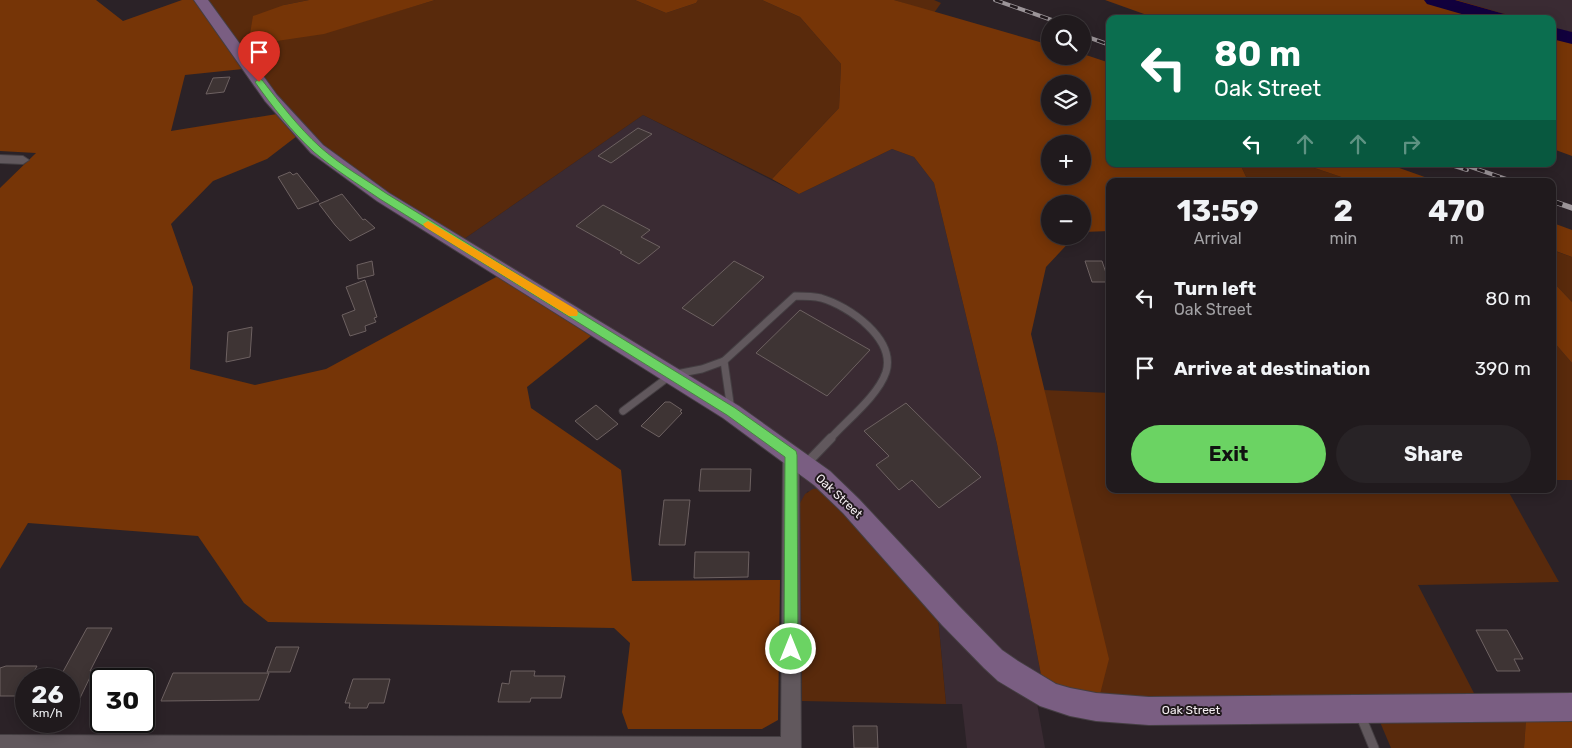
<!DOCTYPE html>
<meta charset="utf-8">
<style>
:root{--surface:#201a1d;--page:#282326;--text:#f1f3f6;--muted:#a2a1a4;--line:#3d383b;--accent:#6bd363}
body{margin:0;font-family:Rubik,sans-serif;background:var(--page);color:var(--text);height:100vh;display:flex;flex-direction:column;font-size:19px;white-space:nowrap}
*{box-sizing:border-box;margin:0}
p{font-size:16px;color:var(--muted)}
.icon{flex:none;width:28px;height:28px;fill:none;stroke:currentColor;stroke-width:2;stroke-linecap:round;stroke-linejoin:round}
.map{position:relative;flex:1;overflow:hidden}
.details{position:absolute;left:1106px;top:178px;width:450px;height:315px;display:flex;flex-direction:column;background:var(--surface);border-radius:10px;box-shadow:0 2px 12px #0003,0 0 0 1px var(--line)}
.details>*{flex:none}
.guide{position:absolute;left:1106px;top:15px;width:450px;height:152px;border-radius:10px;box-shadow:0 2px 12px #0003,0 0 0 1px var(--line);background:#0b6e4f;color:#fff;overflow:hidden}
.tools{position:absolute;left:1041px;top:15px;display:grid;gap:10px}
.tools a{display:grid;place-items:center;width:50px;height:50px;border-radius:50%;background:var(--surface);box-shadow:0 2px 12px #0003,0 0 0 1px var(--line);font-size:25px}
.speed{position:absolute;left:15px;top:668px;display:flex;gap:10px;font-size:25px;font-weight:700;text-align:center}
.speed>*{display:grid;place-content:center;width:65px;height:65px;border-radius:50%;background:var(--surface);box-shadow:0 2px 12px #0003,0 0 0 1px var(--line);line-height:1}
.speed small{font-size:12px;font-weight:400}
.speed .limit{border:2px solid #111;border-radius:8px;background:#fff;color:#111}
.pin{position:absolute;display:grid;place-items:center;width:42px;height:42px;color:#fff;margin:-51px -21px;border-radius:50% 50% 50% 0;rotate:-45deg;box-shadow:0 0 5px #0007}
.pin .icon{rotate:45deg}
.me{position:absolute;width:55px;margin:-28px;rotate:0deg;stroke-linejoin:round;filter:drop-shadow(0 0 4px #0008)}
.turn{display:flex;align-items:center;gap:18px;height:105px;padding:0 25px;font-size:22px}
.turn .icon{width:65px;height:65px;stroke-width:2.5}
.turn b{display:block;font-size:35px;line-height:42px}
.lanes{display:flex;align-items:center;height:48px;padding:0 25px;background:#0003;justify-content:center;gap:25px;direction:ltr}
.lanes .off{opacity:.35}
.eta{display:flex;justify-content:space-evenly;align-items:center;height:85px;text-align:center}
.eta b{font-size:30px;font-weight:700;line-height:35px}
.primary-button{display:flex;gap:10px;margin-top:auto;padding:10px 25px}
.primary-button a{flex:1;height:58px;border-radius:30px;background:var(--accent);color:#111;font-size:20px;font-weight:700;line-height:58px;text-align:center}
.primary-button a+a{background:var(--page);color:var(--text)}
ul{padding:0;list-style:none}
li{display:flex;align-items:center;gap:15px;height:70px;padding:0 25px}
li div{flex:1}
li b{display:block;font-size:19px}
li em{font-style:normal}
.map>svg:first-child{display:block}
</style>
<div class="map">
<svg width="1572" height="748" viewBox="0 0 1572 748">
<rect width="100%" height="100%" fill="#2b2227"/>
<g fill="#3a2b33">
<polygon points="1457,0 1572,0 1572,32 1553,28 1552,19 1522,19"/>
<polygon points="643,115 799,194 892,149 914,157 934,183 997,444 1042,680 1037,703 1045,748 967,748 962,704 946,704 938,617 808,491 800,503 801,451 464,239"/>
</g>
<g fill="#592a0c">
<path d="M206,0H309L284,5L324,33L435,0H635L666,13L696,3L698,0H762L800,17L841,64L839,108L772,179L643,115L464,239C416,210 365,182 322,145C275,105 242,49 206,0Z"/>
<polygon points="894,0 934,0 941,3 934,13"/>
<polygon points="1240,164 1303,164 1353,181 1248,181"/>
<polygon points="1552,250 1572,257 1572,302 1553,282"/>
<polygon points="1553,341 1572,363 1572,480 1553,480"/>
<polygon points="1044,390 1110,393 1110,489 1507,489 1559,582 1418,585 1476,697 1099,698"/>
<polygon points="813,489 820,489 826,494 938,617 946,704 802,701 800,503 805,494"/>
<polygon points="1526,719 1524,748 1391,748 1380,722"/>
</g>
<g fill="#763507" fill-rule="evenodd">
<polygon points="0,0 96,0 123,21 182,0 196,0 243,69 185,75 171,131 277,114 297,136 267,159 213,181 171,224 193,287 190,369 255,385 326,369 498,276 591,336 527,387 531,408 621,470 632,581 780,580 778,720 762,729 628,729 622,712 630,643 614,628 268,622 244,603 198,536 28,523 0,569 0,188 36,153 0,151"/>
<polygon points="309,0 435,0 324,34 263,43 250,34 253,16 284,5"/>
<polygon points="635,0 698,0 696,3 666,13"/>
<path d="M762,0H894L1050,45V56H1082L1083,54L1110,63V164H1240L1248,181H1110V231L1083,232L1082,204H1050V236H1075L1046,267L1031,334L1109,659L1099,698L1042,680L997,444L934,183L914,157L892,149L799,194L772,179L839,108L841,64L800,17ZM1050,84H1082V116H1050ZM1050,144H1082V176H1050Z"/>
<polygon points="1105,0 1457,0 1522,19 1158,19"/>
<polygon points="1552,28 1572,32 1572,156 1553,149"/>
<polygon points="1303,164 1388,164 1436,181 1353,181"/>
<polygon points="1553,223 1572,230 1572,257 1553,250"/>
<polygon points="1553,282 1572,302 1572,363 1553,341"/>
<polygon points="1572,718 1572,748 1524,748 1526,719"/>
</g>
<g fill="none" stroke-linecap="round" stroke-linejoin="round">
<g fill="#11003d" fill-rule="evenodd">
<polygon points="1424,0 1455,0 1508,15 1511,19 1479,19 1427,4"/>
<polygon points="1552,27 1572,32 1572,44 1552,39"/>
</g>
</g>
<g fill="#3e3434" stroke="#6d6161">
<polygon points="230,77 224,92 206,94 213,78"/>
<polygon points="638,128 652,134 611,163 598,156"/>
<polygon points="290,172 293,175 297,173 319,201 298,209 278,177"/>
<polygon points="342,194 363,220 365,219 375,228 350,241 335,225 319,204"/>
<polygon points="603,205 650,230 641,237 660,247 639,264 620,253 622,252 576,226"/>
<polygon points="372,261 374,275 358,279 357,265"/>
<polygon points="734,261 764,277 713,326 682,308"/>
<polygon points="1085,261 1102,261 1109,282 1092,282"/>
<polygon points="365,280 377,317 374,318 376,322 365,326 366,331 350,336 342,315 355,310 346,287"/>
<polygon points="800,310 870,350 827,396 756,353"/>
<polygon points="252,327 250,357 226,362 228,332"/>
<polygon points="665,402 670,402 682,410 680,411 682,413 659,437 641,426"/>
<polygon points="906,403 981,477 939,508 912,480 899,490 876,465 889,456 864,431"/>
<polygon points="596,405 618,424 597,440 575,421"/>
<polygon points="701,469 751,469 750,491 699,491"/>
<polygon points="664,500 690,500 685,545 659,545"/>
<polygon points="695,552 749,552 748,577 694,578"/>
<polygon points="87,628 112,628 90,671 93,671 80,698 69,698 69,679 59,679"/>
<polygon points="1476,630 1507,630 1523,659 1514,659 1520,671 1497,671"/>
<polygon points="276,647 299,647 290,672 267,672"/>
<polygon points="6,666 37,666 30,679 26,679 26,686 21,696 0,696 0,668"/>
<polygon points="511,671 535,671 534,676 565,676 561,698 531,698 530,702 498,702 502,683 509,684"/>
<polygon points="173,673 269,673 259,700 161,701"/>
<polygon points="353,679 390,679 384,703 369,703 367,708 349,708 350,703 345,703"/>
<polygon points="853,726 877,726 878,748 854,748"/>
</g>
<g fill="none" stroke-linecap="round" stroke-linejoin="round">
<g stroke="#443e42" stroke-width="9">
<g id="lane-far1">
<polyline points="724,361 731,410"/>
<path d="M623,411L671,375L702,369L724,361L795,296C804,296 813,296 821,298C849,306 896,339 886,372C878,396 847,420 830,439"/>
</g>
</g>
<g stroke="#443e42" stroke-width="11">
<g id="lane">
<polyline points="806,464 831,438"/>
<polyline points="1360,714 1374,748"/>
</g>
</g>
<g stroke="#443e42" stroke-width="2">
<g id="street">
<polygon points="0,155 23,156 29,160 23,164 0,163"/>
<polygon points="791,448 797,450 799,455 801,748 0,748 0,735 781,737 783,455 785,450"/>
</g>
</g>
<g stroke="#443e42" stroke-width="2">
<polygon id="secondary" points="194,0 208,0 277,95 323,145 389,193 739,406 830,471 859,499 960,607 1002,650 1018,661 1056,684 1070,688 1096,693 1149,697 1572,693 1572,721 1149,725 1096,721 1070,716 1040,706 998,681 984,668 942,625 843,513 814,485 723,418 377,201 311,153 265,101"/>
</g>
<use href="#lane-far1" stroke="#61585d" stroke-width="7"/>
<use href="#lane" stroke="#61585d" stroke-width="9"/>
<use href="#street" fill="#61585d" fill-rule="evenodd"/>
<use href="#secondary" fill="#7a5e82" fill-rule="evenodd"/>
<g stroke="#9c9599" stroke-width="4">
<g id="rail-far1">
<polyline points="995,0 1063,24"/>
<polyline points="1082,35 1110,45"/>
<polyline points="1448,164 1467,170"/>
<polyline points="1462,164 1512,181"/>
</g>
</g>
<g stroke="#9c9599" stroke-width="5.5">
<polyline id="rail" points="1552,201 1572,208"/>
</g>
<use href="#rail-far1" stroke="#21191d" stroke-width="2.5" stroke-dasharray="8" stroke-linecap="butt"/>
<use href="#rail" stroke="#21191d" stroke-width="4" stroke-dasharray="11" stroke-linecap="butt"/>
</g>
<path fill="#6bd363" stroke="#468940" d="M259,79L262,80C280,103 298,127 320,147C340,165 365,179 387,194L735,408L796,451L797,455L798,649L796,654L791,656L786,654L784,649L785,457L727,415L380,199C358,184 334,169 314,152C292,132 272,106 255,82Z"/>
<polygon fill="#f59e0b" points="428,221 577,310 578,313 577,316 569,316 425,227 423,224"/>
<g text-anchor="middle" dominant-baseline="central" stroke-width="4" stroke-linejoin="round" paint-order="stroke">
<g font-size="12" fill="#f4eef1" stroke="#21191d">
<text transform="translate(839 496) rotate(43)">Oak Street</text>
<text x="1191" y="710">Oak Street</text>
</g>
</g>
</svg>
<div class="tools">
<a><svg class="icon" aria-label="search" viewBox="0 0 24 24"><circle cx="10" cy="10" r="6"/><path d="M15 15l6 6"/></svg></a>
<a><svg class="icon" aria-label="layers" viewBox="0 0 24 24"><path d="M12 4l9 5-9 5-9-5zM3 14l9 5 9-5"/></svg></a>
<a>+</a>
<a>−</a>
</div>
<div class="speed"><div>26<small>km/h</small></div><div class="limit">30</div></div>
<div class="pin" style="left:259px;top:82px;background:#d93025"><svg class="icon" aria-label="arrive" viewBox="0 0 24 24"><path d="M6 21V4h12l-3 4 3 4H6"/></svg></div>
<svg class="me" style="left:791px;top:649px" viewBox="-20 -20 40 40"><circle r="17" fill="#6bd363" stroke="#fff" stroke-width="3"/><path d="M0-11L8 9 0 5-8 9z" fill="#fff"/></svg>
<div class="guide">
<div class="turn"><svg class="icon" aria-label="left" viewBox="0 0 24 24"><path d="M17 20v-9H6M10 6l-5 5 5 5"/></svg><div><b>80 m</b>Oak Street</div></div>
<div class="lanes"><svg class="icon" aria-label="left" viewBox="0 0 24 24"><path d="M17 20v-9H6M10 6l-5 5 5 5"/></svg><svg class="icon off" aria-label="ahead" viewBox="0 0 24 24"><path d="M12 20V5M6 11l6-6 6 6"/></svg><svg class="icon off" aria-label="ahead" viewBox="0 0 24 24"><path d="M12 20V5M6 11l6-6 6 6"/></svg><svg class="icon off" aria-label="right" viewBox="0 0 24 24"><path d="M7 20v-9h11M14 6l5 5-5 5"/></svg></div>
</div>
<section class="details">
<div class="eta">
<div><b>13:59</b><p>Arrival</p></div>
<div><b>2</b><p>min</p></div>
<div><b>470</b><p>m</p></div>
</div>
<ul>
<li><svg class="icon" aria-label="left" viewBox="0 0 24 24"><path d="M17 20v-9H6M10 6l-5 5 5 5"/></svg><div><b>Turn left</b><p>Oak Street</p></div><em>80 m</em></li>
<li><svg class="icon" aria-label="arrive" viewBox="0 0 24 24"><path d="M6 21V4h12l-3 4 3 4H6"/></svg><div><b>Arrive at destination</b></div><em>390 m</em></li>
</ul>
<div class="primary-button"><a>Exit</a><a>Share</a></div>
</section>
</div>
